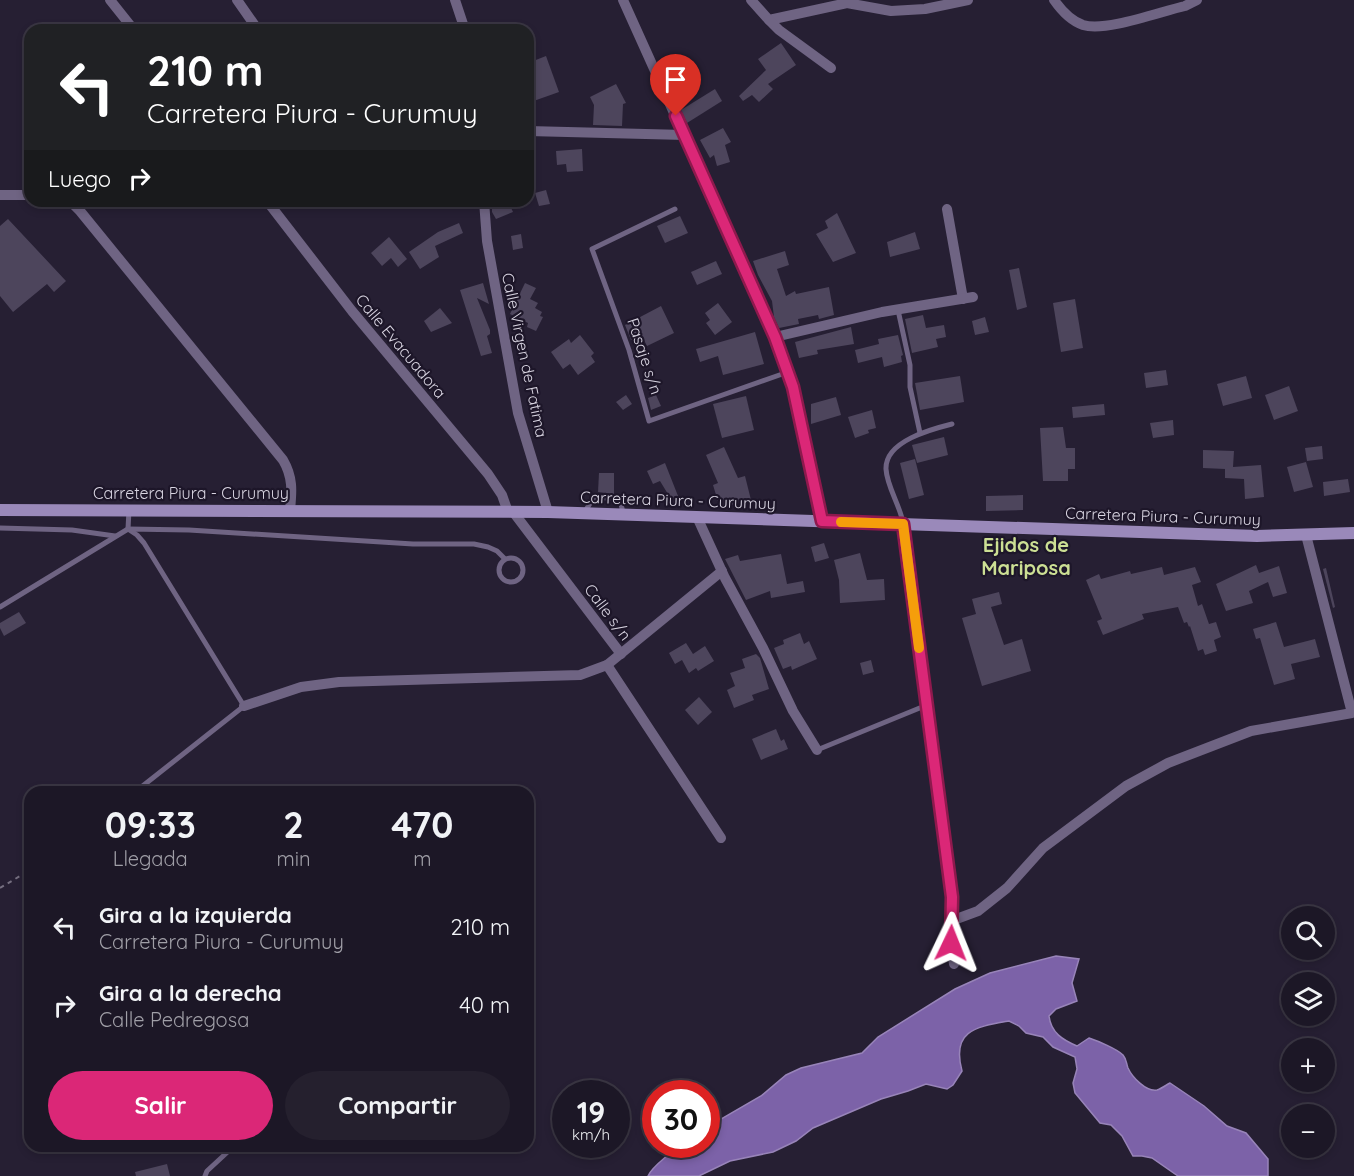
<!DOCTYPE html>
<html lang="es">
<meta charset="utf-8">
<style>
:root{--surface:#1c1726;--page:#25202e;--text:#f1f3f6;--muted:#a09fa7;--line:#3a3643;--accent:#db2777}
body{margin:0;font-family:Quicksand,sans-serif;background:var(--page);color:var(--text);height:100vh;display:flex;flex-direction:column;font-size:22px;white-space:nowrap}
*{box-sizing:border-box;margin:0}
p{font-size:20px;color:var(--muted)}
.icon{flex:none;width:33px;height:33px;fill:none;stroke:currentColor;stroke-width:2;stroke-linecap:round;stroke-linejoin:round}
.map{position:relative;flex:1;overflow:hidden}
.side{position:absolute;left:24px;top:786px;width:510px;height:366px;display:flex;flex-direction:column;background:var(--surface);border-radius:18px;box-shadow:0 3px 9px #0003,0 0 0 2px var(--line)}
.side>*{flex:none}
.hud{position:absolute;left:24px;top:24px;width:510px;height:183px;border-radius:18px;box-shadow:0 3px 9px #0003,0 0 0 2px var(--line);background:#202124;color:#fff;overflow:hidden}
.controls{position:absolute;left:1281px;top:906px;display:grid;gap:12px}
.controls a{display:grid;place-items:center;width:54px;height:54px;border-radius:50%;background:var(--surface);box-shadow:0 3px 9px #0003,0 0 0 2px var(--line);font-size:30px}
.speed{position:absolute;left:552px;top:1080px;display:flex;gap:12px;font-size:30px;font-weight:700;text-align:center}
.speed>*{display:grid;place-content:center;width:78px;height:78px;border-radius:50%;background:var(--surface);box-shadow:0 3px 9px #0003,0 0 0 2px var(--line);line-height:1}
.speed small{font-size:15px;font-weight:400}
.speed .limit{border:9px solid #d22;background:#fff;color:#111}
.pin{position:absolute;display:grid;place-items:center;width:51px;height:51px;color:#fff;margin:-62px -26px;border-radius:50% 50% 50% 0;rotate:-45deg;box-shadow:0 0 6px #0007}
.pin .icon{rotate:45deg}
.me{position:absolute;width:66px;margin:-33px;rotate:2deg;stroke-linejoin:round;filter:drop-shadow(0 0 4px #0008)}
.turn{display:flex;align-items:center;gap:21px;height:126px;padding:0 24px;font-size:27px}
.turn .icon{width:78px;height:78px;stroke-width:2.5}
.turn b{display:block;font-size:42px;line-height:51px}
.then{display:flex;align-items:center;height:57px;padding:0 24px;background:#0003;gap:12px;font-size:22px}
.eta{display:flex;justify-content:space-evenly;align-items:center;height:102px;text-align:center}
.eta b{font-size:36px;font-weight:700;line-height:42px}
.action{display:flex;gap:12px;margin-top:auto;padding:12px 24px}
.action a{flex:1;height:69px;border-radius:36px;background:var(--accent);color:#fff;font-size:24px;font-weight:700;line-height:69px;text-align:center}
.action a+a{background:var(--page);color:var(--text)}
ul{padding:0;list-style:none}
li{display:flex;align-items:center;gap:18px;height:78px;padding:0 24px}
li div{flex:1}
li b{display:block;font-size:22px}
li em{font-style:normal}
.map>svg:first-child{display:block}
</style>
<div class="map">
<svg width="1354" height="1176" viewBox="0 0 1354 1176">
<rect width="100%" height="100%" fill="#261f33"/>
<path fill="#7c62a8" stroke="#9884b9" stroke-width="1.5" d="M1056,956L1079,959L1072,983L1077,1001L1056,1009L1049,1016C1051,1033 1063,1040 1077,1046L1089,1038C1098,1041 1117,1049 1123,1055C1127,1060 1126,1063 1128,1068C1132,1077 1146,1092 1157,1090C1161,1089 1166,1085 1170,1083L1204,1106L1227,1126L1246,1133L1268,1159V1176H1178L1152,1158L1142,1156H1133L1122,1136L1111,1125L1100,1123L1075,1093L1073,1083L1077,1069L1075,1057L1053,1047L1043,1037L1026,1033L1019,1026L1009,1021C976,1027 951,1030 962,1071L953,1085L947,1089L926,1084L908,1091L881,1099L813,1128L796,1141L773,1152L730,1161L699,1176H648C652,1167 676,1147 686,1144C692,1143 700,1144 706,1144L707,1132L721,1119L761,1096L786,1075L801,1068L862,1053L878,1037L955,989L990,973Z"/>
<g fill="#4d455c">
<polygon points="781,43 796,65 768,84 773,89 759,102 752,95 743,101 739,96 766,70 758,59"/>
<polygon points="546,56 559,92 528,103 528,63"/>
<polygon points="616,84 626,103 623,104 622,126 593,125 594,105 590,97"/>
<polygon points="715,89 722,101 687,123 681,110"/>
<polygon points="723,128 731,142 725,145 730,162 717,166 714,155 710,158 700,140"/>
<polygon points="582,149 583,171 567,172 566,164 557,165 556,151"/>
<polygon points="546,190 550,204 539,206 535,193"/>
<polygon points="492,201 508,201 513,212 496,219 492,212"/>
<polygon points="837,213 856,253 833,262 816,234 828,228 825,221"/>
<polygon points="680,216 688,233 665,243 657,226"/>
<polygon points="8,219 66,281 54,292 47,284 13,312 0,296 0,226"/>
<polygon points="459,223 463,233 435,246 439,257 420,269 409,252 438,232"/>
<polygon points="915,232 920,249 890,257 887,242"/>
<polygon points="521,234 523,248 513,250 511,236"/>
<polygon points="389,237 407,259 398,267 391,258 382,266 371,253"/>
<polygon points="785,251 789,265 777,269 786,296 795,291 796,294 829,287 834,315 819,319 818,315 798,319 799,324 779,328 774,317 772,301 758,275 753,261"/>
<polygon points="716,261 722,274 697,285 691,272"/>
<polygon points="1019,268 1027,307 1017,310 1009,270"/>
<polygon points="483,283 489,304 477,298 490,330 490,334 487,336 492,353 481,356 460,290"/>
<polygon points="525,283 536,288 530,299 538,303 535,308 542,312 540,316 543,317 536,331 527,327 528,323 510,314"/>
<polygon points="1075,299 1083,348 1061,352 1053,303"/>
<polygon points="718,303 732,322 715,335 706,323 710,320 705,313"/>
<polygon points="661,306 674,333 647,346 644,340 638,343 635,338 631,340 625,325"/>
<polygon points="440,308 452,323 431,332 424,321"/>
<polygon points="923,315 926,328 944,325 946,337 936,339 938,347 912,353 905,319"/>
<polygon points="985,317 989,332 975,335 972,321"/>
<polygon points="851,327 854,344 817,350 818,354 799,358 795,342"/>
<polygon points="755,332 764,364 723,375 718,356 700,362 696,349"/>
<polygon points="580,335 594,353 591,356 595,362 578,375 570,364 563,369 551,352 569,339 571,343"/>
<polygon points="898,335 903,355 901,356 902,362 884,367 882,357 858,363 855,350 879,344 878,339"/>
<polygon points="1166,370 1168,385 1146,388 1144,373"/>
<polygon points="960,376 964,402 920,410 915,383"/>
<polygon points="1246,376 1252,398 1223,406 1217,384"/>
<polygon points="1289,386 1298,411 1274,420 1265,395"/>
<polygon points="626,395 632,404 623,410 616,402"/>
<polygon points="656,395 661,406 651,410 648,398"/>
<polygon points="746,396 754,430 722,438 713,404"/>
<polygon points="836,397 841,415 811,424 811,404"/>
<polygon points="1104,404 1105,415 1073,418 1072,407"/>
<polygon points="872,410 876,428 868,430 869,433 855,438 848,417"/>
<polygon points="1173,420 1174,435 1153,438 1150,423"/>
<polygon points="1063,427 1066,448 1075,448 1075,469 1068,469 1068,481 1043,481 1040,428"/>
<polygon points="944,437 948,455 917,463 912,445"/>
<polygon points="1322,446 1323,459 1307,461 1305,448"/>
<polygon points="724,447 738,478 745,476 751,500 720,508 713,485 718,483 706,455"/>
<polygon points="1203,450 1234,451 1233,467 1261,465 1264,497 1245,499 1244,479 1225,478 1225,469 1203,468"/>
<polygon points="915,459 924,495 909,499 900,463"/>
<polygon points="1306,462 1313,487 1294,492 1287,467"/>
<polygon points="665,463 680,501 674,504 660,481 653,484 647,471"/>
<polygon points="599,473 614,473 614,494 598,492"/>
<polygon points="1348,479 1350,492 1324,496 1323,482"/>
<polygon points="1023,495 1023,510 986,511 986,496"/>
<polygon points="824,543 829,558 815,562 811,547"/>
<polygon points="860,553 867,580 884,579 885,600 840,603 839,580 834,560"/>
<polygon points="781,554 787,584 803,581 805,592 771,598 770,591 746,600 725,559 738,555 740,561"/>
<polygon points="1256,565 1259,573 1279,566 1287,593 1273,597 1268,582 1249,591 1253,603 1226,611 1216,584"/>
<polygon points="1162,567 1164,575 1195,567 1201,582 1192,585 1198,606 1202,604 1209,624 1216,622 1221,637 1214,640 1217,651 1205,655 1203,649 1198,651 1190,626 1189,627 1187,622 1184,623 1178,607 1142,614 1144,619 1103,635 1097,621 1102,619 1086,580 1099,574 1101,579 1130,571 1131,574"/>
<polygon points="1326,568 1335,607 1333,608 1323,569"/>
<polygon points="999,592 1002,604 991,607 1004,645 1022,639 1031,671 982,686 962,618 976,614 972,599"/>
<polygon points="19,612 26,623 4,636 0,628 0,623"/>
<polygon points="1276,622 1284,647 1315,639 1320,657 1291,664 1295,679 1274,685 1260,638 1256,639 1253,629"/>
<polygon points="800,633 804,644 809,641 817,659 792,670 791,666 783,669 774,648 784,644 783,640"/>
<polygon points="686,643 693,654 705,646 714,661 698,671 696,668 689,673 682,660 675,664 669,653"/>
<polygon points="756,654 760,658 769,689 752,695 754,700 734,708 727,690 735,686 730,673 745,668 742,659"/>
<polygon points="871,660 874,672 863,675 860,663"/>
<polygon points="699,697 712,712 698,725 685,710"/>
<polygon points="776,729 781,741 784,739 788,749 761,760 752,739"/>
<polygon points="167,1164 170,1176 136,1176 135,1172"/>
</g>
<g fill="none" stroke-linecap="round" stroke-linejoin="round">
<polyline stroke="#756f80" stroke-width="2" stroke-dasharray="4.5 4.5" stroke-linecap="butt" points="0,888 30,870"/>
<g stroke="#6f6483" stroke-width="5">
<polyline points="675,209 592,249 629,350 649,421 788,372"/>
<polyline points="898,310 910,365 910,387 920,433"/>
<polyline points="129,510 128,529 137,535 144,543 244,706 135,792"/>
<polyline points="584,513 594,497 620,499 623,513"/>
<path d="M903,523C900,505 887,487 886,469C885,441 932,429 952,424"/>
<polyline points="0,528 72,530 115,536"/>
<circle cx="511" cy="570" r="12"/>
<polyline points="0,607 128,529 189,530 413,544 474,544 488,547 497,551 505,559"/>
<polyline points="817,750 927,705"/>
<polyline points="205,1176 207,1171 234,1146"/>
</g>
<g stroke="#6f6483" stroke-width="10">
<polyline points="110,0 134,30"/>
<polyline points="237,0 258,30"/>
<polyline points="455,0 465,30"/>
<polyline points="623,0 775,337 793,387 822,521"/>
<polyline points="751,0 769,20 847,3 891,11 925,9 968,0"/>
<path d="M1054,0C1061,10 1071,21 1083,25C1106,32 1159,12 1185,6L1197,0"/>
<polyline points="769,20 779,30 831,68"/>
<polyline points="528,131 685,135"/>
<polyline points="0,195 30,195"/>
<path d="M70,201L80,211L283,460C293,477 292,491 290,510"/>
<polyline points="267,201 352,311 488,474 502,495 508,512"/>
<polyline points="484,201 487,241 518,413 548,512"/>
<polyline points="947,209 963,299"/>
<polyline points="775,337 882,312 973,297"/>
<polyline points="514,513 621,654"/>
<polyline points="697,517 725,578 763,648 793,711 817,750"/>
<polyline points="903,524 952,897 951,943 954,964"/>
<polyline points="607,665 721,838"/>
<polyline points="244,706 301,687 339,682 580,675 607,665 722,571"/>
<polyline points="951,921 978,911 1007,888 1043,848 1126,786 1168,763 1251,731 1352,713 1306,535"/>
</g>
<polyline stroke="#9a89ba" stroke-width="12" points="0,510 548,512 1257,536 1354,533"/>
</g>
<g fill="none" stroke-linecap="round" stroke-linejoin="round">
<g stroke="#8e194d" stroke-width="15">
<polyline id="route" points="676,116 775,337 793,387 822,521 903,524 952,897 951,943"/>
</g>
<use href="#route" stroke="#db2777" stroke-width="10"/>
<polyline stroke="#f59e0b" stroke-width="10" points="841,522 903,524 919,648"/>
</g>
<g text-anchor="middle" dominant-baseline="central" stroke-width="4.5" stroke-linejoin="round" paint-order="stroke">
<g font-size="16" fill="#d8d4e1" stroke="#1d1629">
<text transform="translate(401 346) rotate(50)">Calle Evacuadora</text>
<text transform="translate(525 355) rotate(78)">Calle Virgen de Fatima</text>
<text transform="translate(645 356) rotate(72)">Pasaje s/n</text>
<text x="191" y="493">Carretera Piura - Curumuy</text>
<text transform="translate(678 500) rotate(2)">Carretera Piura - Curumuy</text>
<text transform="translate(1163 516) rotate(2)">Carretera Piura - Curumuy</text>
<text transform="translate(608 612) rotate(53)">Calle s/n</text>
</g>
<g font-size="20" font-weight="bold" fill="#ccdf94" stroke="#1d1629">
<text x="1026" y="544">Ejidos de<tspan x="1026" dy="23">Mariposa</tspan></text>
</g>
</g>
</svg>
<div class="controls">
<a><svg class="icon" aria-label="search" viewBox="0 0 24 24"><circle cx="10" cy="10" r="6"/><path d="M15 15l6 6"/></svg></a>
<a><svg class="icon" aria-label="layers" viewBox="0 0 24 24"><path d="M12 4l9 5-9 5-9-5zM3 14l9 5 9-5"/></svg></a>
<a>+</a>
<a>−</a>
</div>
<div class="speed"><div>19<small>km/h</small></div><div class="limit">30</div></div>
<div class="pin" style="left:676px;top:116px;background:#d93025"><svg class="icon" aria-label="arrive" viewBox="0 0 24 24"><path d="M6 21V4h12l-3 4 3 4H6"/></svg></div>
<svg class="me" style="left:951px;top:943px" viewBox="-20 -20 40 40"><path d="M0-17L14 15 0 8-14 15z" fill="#db2777" stroke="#fff" stroke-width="4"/></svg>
<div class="hud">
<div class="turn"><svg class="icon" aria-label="left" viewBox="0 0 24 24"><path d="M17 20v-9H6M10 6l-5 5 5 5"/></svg><div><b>210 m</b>Carretera Piura - Curumuy</div></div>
<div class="then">Luego<svg class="icon" aria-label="right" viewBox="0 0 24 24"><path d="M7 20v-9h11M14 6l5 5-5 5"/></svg></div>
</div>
<section class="side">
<div class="eta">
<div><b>09:33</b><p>Llegada</p></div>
<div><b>2</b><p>min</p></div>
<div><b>470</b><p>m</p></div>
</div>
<ul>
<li><svg class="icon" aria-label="left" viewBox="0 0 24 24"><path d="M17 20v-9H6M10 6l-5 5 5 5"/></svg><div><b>Gira a la izquierda</b><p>Carretera Piura - Curumuy</p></div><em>210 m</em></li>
<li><svg class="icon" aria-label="right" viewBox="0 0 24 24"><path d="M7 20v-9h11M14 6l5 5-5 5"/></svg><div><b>Gira a la derecha</b><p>Calle Pedregosa</p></div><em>40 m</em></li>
</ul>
<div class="action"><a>Salir</a><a>Compartir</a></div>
</section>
</div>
